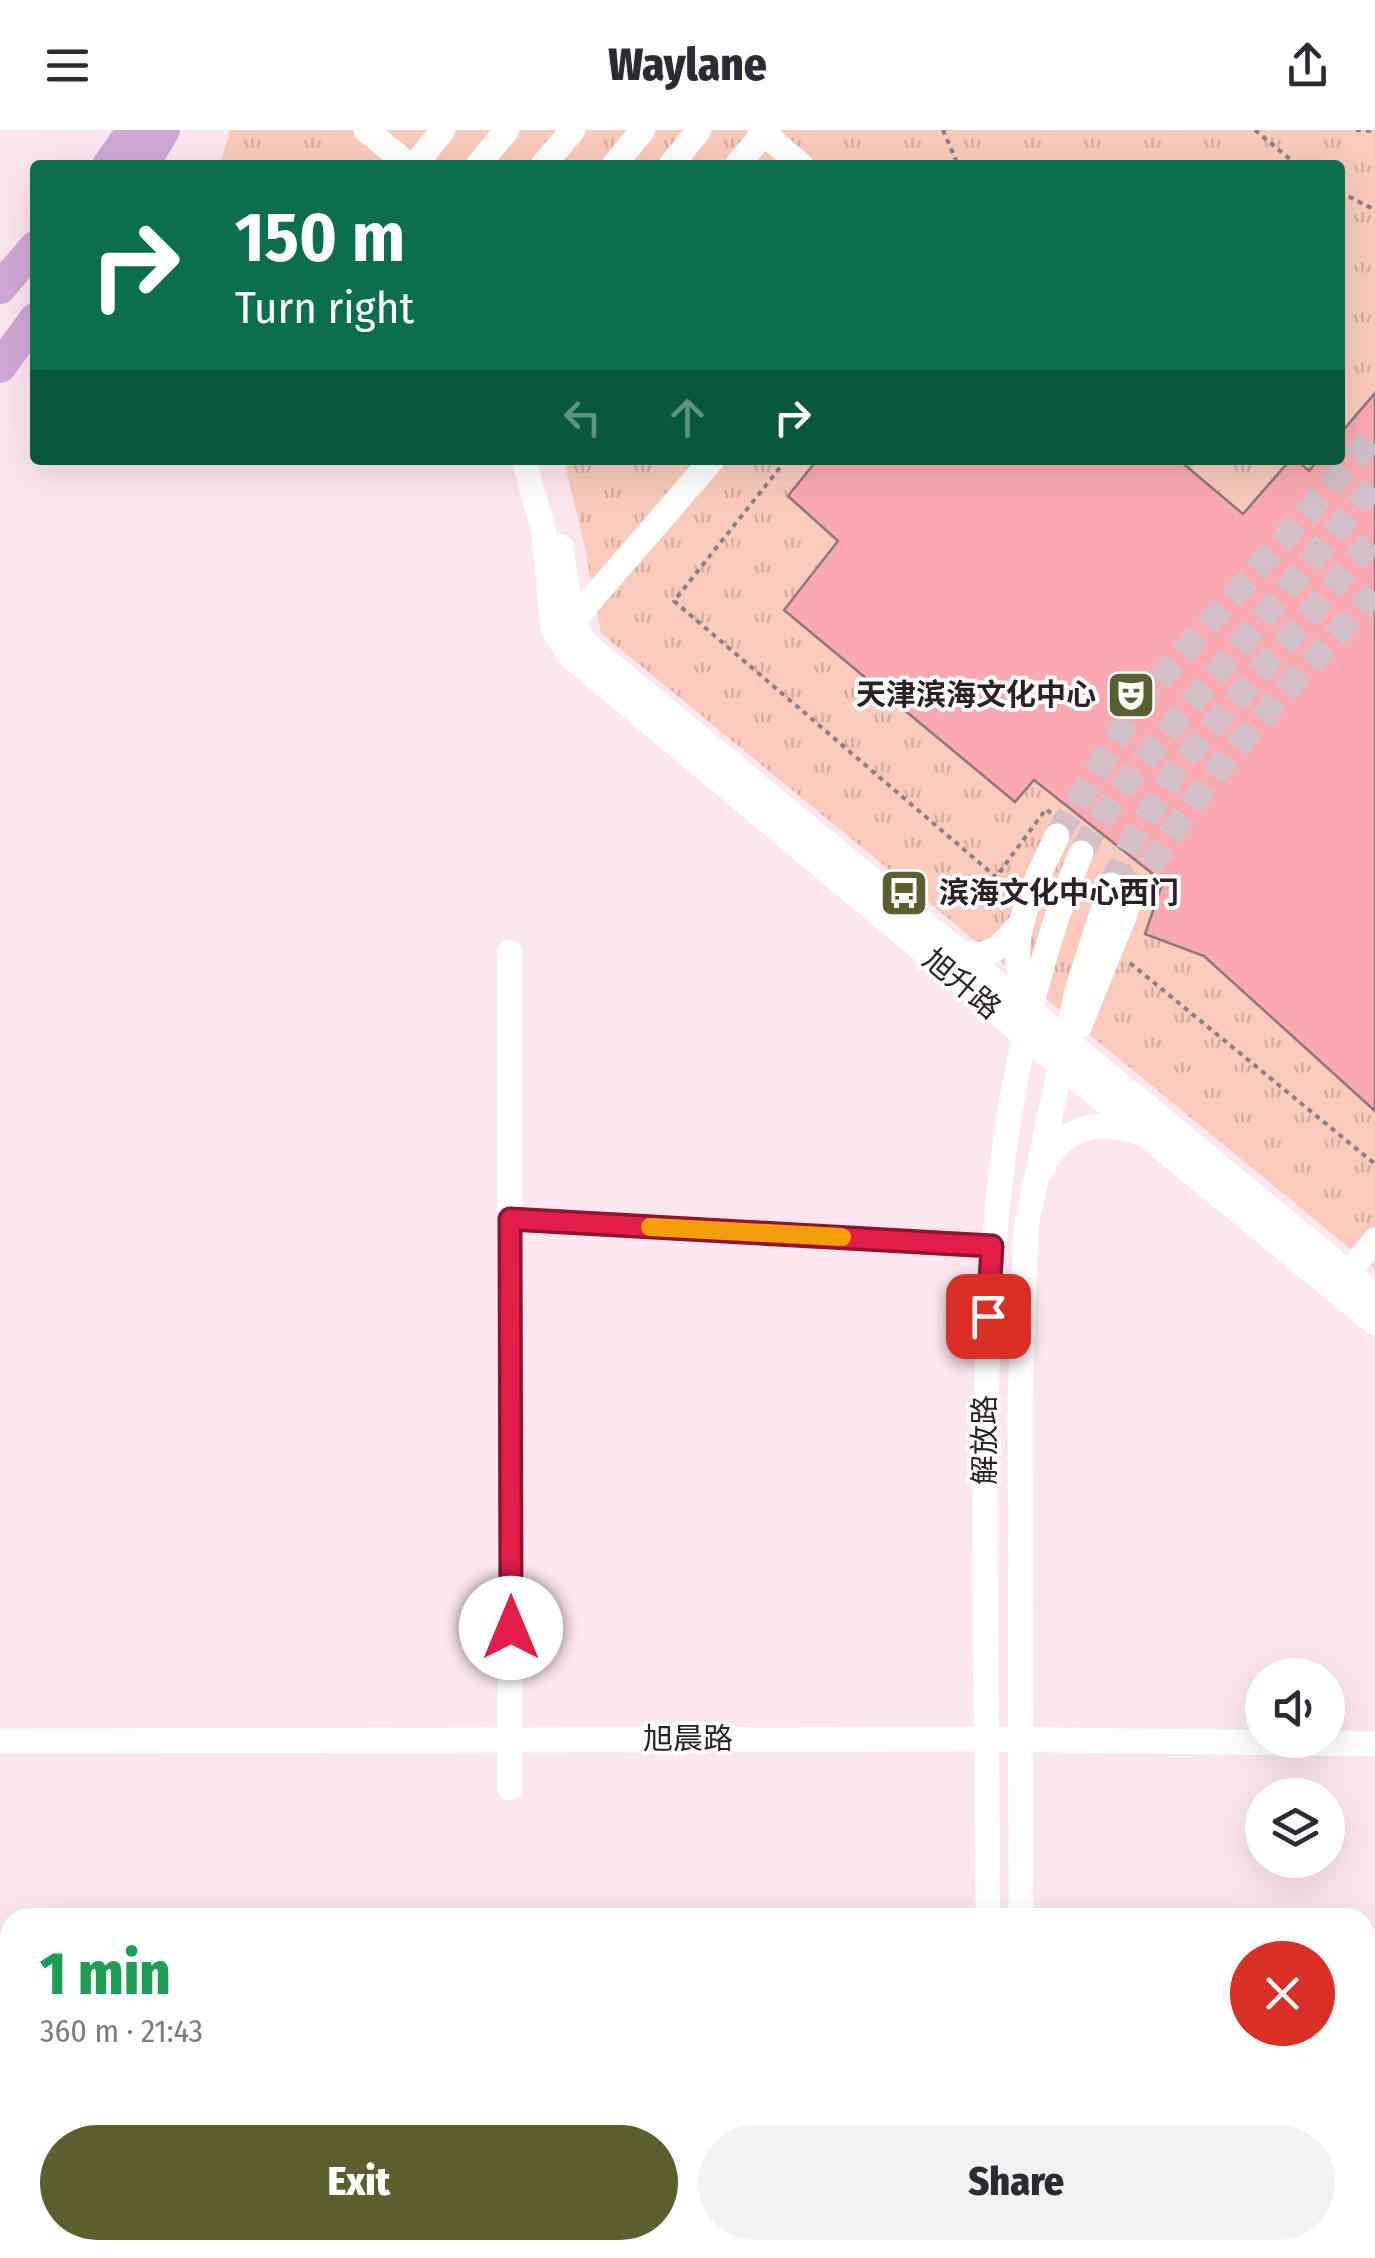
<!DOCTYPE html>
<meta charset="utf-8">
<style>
:root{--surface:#fff;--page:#f2f2f3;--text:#2b2b33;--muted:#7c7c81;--accent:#5a5f2d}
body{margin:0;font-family:"Fira Sans Condensed","Noto Sans SC",sans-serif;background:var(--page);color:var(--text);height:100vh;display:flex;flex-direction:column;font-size:38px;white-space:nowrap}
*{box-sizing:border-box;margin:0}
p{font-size:32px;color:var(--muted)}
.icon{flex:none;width:55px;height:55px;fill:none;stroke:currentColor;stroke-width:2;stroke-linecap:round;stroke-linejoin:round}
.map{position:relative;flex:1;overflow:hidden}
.details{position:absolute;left:0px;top:1778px;width:1375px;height:352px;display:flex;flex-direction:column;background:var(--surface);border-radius:30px 30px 0 0;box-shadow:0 10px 40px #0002}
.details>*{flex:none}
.hud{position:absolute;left:30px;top:30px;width:1315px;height:305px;border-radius:10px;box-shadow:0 10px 40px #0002;background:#0b6e4f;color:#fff;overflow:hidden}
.fabs{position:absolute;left:1245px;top:1528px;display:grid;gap:20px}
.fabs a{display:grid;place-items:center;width:100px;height:100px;border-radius:50%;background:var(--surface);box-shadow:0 10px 40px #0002;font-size:50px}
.pin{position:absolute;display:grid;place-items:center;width:85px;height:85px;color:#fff;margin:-42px;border-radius:20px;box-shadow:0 5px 15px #0006}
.me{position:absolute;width:110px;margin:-55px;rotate:0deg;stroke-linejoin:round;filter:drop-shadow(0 0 8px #0008)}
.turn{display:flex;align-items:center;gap:35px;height:210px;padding:0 40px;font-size:45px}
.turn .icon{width:130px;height:130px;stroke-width:2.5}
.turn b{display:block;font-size:70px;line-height:85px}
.lanes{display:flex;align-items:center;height:95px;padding:0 40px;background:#0003;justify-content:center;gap:50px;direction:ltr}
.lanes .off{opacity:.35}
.round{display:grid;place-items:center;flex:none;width:105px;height:105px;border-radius:52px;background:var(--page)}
.headline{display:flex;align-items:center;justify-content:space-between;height:170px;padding:0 40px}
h1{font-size:60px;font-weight:800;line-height:75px;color:#1e9e55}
.action{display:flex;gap:20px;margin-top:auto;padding:20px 40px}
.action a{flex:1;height:115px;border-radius:60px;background:var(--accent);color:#fff;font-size:40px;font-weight:800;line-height:115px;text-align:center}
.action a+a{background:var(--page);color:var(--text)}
header{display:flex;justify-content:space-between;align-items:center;height:130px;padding:0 40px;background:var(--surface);font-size:45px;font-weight:800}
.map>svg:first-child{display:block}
</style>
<header><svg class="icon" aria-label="menu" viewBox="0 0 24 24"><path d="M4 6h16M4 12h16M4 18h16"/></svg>Waylane<svg class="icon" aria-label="share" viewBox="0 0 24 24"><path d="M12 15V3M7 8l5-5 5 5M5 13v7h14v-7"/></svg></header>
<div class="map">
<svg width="1375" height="2128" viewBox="0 0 1375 2128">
<defs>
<pattern id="park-tufts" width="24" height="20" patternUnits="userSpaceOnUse" patternTransform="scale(2.5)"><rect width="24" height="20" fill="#facbbc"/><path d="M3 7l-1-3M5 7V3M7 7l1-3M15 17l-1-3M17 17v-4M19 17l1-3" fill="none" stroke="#d6aea1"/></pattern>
</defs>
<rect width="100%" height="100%" fill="#fce6f0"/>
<polygon fill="url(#park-tufts)" points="230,0 1375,0 1375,1139 601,503 585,418 564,330 1340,330 1340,35 220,35"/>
<polygon fill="#fba9b0" stroke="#8d7879" stroke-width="2.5" points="1375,263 1375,981 1204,826 1145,804 1163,752 1034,650 1015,672 784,480 838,411 788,366 817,330 1179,330 1243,384 1290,330 1297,330 1309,341 1318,330 1340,330 1340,304"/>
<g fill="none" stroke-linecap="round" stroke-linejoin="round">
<g stroke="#d2bfc7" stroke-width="25" stroke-dasharray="25 12" stroke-linecap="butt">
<polyline points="1057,706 1126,592 1150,560 1375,305"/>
<polyline points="1081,723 1101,688 1136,639 1375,354"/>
<polyline points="1111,755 1137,703 1178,637 1375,407"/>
<path d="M1131,769C1195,653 1287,559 1375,462"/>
</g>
<g stroke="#8c7e84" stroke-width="4" stroke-dasharray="5 5" stroke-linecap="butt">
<polyline points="943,0 958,35"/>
<polyline points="1255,0 1297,35"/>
<polyline points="1356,0 1375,1"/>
<polyline points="1340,62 1375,80"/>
<polyline points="786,330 674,471 996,747 1046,679 1055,687"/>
<polyline points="1130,833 1375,1034"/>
</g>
<g stroke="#fff" stroke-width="25">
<polyline points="366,0 409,35"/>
<polyline points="760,0 801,35"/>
<polyline points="415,35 443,0"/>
<polyline points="478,35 507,0"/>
<polyline points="543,35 573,0"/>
<polyline points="614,35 643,0"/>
<polyline points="671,35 699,0"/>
<polyline points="737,35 764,3"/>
<polyline points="524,330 544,403 553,499 570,526 1025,906 1375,1193"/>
<path d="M561,417L572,493L587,515C849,733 1112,949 1375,1165"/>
<polyline points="564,501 712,330"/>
<path d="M957,822C992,831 1001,816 1023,791"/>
<path d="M1029,878C1026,865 1021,852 1019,840C1011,795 1039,745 1057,706"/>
<polyline points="1080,895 1131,769"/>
<path d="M1043,1037C1060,997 1101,988 1139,1003"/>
<polyline points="511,1089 992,1116"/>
<polyline points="1340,1153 1375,1110"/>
<polyline points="0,1611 985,1609 1375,1614"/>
<polyline points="510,1658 510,822"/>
<path d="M988,1788C986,1661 985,1535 985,1409C985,1176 991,941 1081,723"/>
<polyline points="1021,1788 1020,1276 1026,1096 1077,861 1111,755"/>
<polyline points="1365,1908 1375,1908"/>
<polyline points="1365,1930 1375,1930"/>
<polyline points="0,2083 10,2088"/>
<polyline points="0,2103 10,2108"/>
<polyline points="23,2120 28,2128"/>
<polyline points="990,2120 990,2128"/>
<polyline points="1021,2128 1021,2120"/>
</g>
<g stroke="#d1a7d6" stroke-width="32">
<polyline points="108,35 133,0"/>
<polyline points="143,35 164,0"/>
<polyline points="0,158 35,117"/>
<polyline points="0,237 35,189"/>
</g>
</g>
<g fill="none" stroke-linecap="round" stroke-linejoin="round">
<g stroke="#92132f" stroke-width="25">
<polyline id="route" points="511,1498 510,1089 992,1116 988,1186"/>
</g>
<use href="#route" stroke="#e11d48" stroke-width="18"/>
<polyline stroke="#f59e0b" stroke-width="18" points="650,1097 842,1107"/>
</g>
<defs>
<g id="theatre-square" transform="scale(2.5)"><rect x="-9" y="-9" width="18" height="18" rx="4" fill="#5a5f2d" stroke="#fff"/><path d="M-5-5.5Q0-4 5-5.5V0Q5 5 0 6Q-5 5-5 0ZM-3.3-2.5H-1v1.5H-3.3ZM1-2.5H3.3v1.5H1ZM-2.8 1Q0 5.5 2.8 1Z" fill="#fff"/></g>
<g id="bus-square" transform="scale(2.5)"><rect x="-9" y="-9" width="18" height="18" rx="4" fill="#5a5f2d" stroke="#fff"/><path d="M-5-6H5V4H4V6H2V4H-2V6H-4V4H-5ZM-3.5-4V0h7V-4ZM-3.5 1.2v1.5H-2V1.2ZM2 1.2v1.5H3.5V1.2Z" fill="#fff"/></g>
</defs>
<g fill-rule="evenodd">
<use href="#theatre-square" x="1131" y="565"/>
<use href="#bus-square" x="904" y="763"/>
</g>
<g text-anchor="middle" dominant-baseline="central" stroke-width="8" stroke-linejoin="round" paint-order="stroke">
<g font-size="30" font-weight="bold" fill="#292125" stroke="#fff" text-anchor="end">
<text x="1096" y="565">天津滨海文化中心</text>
<text x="939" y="763" text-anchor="start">滨海文化中心西门</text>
</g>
<g font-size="30" fill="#292125" stroke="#fff">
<text transform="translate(962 854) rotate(40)">旭升路</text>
<text transform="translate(985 1310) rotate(-90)">解放路</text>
<text x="688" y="1609">旭晨路</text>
</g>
</g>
</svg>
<div class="fabs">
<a><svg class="icon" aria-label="sound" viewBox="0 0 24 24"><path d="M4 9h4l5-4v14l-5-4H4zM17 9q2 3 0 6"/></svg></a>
<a><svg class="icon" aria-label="layers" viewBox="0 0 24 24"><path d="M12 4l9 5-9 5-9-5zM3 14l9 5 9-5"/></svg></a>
</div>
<div class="pin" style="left:988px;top:1186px;background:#d93025"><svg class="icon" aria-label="arrive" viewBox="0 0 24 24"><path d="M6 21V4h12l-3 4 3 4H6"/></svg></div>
<svg class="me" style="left:511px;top:1498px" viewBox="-20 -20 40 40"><circle r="19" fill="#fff"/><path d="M0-13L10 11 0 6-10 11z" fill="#e11d48"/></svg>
<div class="hud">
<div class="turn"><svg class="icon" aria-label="right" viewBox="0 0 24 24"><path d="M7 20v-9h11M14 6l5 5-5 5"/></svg><div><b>150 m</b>Turn right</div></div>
<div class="lanes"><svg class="icon off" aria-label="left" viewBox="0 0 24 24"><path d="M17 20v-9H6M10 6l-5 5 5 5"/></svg><svg class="icon off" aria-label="ahead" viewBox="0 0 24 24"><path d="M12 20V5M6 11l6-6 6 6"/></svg><svg class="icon" aria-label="right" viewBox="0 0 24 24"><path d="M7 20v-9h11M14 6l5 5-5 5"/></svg></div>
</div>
<section class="details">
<div class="headline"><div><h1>1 min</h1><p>360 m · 21:43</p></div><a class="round" style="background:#d93025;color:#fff"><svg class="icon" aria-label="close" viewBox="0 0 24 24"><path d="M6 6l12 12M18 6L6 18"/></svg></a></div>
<div class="action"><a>Exit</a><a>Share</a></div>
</section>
</div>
